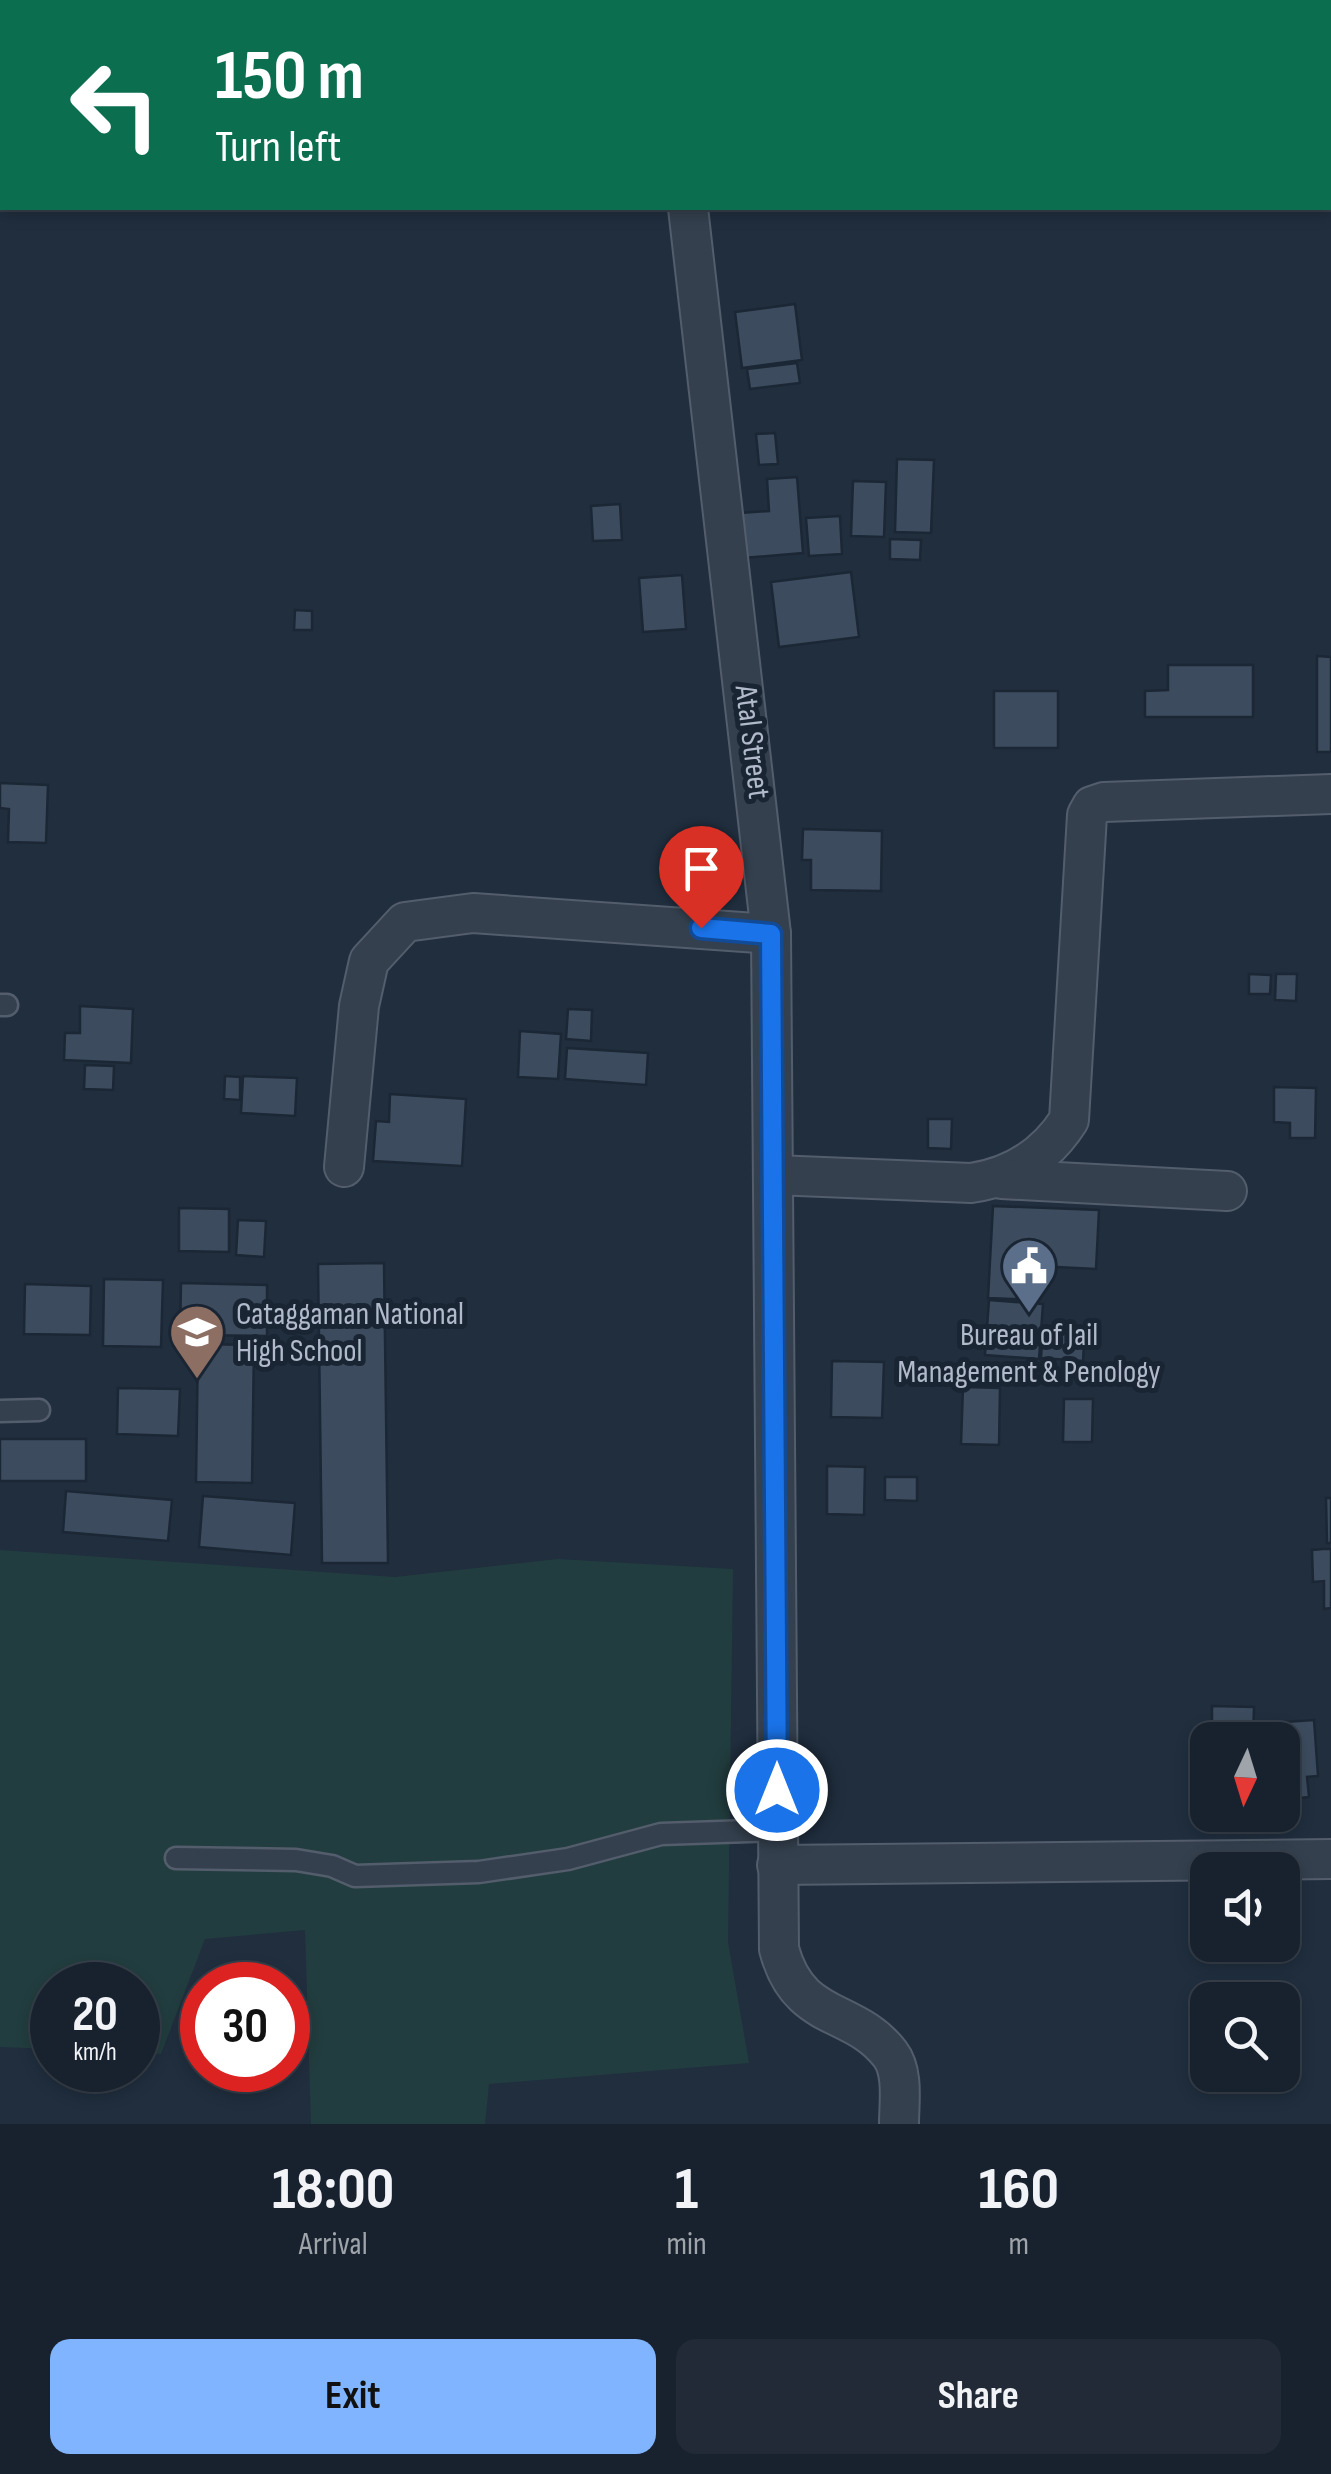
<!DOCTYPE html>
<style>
:root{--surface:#18222e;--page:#212a36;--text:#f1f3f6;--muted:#9fa4aa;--line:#363f4a;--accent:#80b4ff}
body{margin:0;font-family:"Sofia Sans Condensed",sans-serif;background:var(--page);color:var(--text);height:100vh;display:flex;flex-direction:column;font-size:38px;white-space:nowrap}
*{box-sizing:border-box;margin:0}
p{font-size:32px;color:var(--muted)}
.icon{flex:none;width:55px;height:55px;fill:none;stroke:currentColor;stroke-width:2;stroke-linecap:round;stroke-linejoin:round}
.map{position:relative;height:2124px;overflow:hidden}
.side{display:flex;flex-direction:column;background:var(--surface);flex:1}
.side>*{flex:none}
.hud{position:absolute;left:0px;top:0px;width:1332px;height:210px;box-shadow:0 5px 15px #0003,0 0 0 2px var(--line);background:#0b6e4f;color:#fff;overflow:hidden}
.needle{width:65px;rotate:184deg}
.controls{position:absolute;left:1190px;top:1722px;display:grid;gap:20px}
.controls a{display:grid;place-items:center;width:110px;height:110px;border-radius:20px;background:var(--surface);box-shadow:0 5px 15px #0003,0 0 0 2px var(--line);font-size:50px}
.speed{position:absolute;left:30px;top:1962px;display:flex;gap:20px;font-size:50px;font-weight:700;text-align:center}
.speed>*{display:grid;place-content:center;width:130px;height:130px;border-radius:50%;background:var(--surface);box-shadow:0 5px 15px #0003,0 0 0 2px var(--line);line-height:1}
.speed small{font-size:25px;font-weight:400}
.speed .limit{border:15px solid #d22;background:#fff;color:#111}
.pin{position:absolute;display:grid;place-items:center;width:85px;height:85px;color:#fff;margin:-102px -42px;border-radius:50% 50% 50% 0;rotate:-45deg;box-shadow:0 0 10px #0007}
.pin .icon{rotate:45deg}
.me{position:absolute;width:110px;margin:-55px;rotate:0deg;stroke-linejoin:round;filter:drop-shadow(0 0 8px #0008)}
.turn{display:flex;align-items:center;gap:35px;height:210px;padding:0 50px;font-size:45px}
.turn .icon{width:130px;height:130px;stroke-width:2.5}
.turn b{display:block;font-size:70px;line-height:85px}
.eta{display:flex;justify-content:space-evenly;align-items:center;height:170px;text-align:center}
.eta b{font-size:60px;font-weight:700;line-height:70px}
.cta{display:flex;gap:20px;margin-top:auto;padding:20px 50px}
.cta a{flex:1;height:115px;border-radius:20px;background:var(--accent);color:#111;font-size:40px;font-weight:700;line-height:115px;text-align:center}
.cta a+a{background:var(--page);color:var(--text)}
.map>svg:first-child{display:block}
</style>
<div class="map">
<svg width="1331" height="2124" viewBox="0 0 1331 2124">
<rect width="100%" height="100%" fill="#202e3e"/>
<polygon fill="#223d3f" points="0,1550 395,1577 558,1559 733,1569 728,1942 749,2063 489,2084 485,2124 311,2124 305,1930 205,1939 161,2054 138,2053 138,1985 52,1985 52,2049 0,2047"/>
<g fill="#3c4c5e" stroke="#1c2735" stroke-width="2.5">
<rect x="0" y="123" width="2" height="45"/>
<polygon points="795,304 802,360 742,368 735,312"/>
<polygon points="797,363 800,383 750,389 747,369"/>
<polygon points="775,433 778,464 759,465 756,434"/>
<polygon points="897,459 934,460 931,533 895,532"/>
<polygon points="797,477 803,553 743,558 740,513 769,511 767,479"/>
<polygon points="853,481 886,482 884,537 851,536"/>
<polygon points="620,504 622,540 593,541 591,506"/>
<polygon points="840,516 842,554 809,556 806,518"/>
<polygon points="890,539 921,540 920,560 890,559"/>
<polygon points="851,572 859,637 779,647 771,582"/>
<polygon points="682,575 686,629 643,632 639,578"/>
<polygon points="295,610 312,611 312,630 294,630"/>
<polygon points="1317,656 1331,657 1331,752 1317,752"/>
<polygon points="1168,665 1253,665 1253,717 1145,717 1145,691 1168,690"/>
<rect x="994" y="691" width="64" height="57"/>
<polygon points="0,783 48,785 46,843 8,842 9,809 0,808"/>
<polygon points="803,829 882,831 881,891 811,890 811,860 802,860"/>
<polygon points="1249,974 1271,975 1270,994 1249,994"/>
<polygon points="1276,974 1297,974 1296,1001 1275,1000"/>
<polygon points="80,1006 133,1009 131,1063 64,1060 65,1033 80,1033"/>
<polygon points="568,1009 592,1010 591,1041 566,1039"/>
<polygon points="520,1031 561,1034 558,1079 518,1077"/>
<polygon points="567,1048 648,1053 646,1085 565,1079"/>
<polygon points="85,1065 114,1066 113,1090 84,1089"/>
<polygon points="225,1076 240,1077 240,1100 224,1099"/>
<polygon points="243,1076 297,1078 295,1116 241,1113"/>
<polygon points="1274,1087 1316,1088 1315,1138 1290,1138 1290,1123 1274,1122"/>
<polygon points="390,1094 466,1099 462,1166 373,1161 376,1121 389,1122"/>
<polygon points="928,1119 952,1119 951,1149 928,1148"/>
<polygon points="993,1206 1099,1210 1096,1269 1038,1266 1037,1300 988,1298"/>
<polygon points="179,1208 229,1209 229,1252 179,1251"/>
<polygon points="238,1220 266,1221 264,1257 236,1255"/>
<polygon points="384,1263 388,1563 322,1563 318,1264"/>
<polygon points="104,1279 163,1280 161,1347 103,1346"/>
<polygon points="181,1283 267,1285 267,1336 180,1335"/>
<polygon points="25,1284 91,1286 90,1335 24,1334"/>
<polygon points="989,1300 1043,1304 1039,1359 985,1355"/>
<polygon points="1043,1326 1085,1328 1083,1361 1041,1358"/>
<polygon points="198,1344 254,1345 252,1483 196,1482"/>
<polygon points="832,1361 884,1362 882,1418 831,1417"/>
<polygon points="963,1387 1000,1388 999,1445 961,1444"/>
<polygon points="118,1388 180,1389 178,1436 117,1434"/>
<polygon points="1064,1399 1093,1399 1092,1442 1063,1442"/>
<rect x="0" y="1439" width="86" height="42"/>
<polygon points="827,1466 865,1467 864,1515 827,1514"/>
<polygon points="885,1477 917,1477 917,1501 885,1500"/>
<polygon points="66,1491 172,1500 168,1541 63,1532"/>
<polygon points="203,1496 295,1503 291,1555 199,1547"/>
<polygon points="1326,1498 1331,1498 1331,1543 1327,1543"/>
<polygon points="1323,1549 1331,1549 1331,1608 1324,1609 1324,1581 1313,1582 1312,1550"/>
<polygon points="1212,1706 1254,1707 1253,1740 1212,1740"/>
<polygon points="1314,1720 1318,1776 1307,1777 1309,1797 1282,1800 1282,1740 1271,1740 1269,1723"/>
</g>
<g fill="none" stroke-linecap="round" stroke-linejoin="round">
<g stroke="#535d6c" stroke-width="25">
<g id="service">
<polyline points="0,1005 7,1005"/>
<polyline points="0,1411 39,1410"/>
<polyline points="176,1858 296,1860 332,1866 355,1876 479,1872 568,1859 661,1834 777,1830"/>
</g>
</g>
<g stroke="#535d6c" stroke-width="42">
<g id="minor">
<polyline points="674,0 675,2"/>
<path d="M688,208L771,934L779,1949C799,2024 853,2006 890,2054C904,2072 899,2103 899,2124"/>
<polyline points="344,1167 359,1006 369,961 405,922 473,913 771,934"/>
<path d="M774,1175L971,1183C1013,1177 1046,1156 1069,1120L1087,815L1092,806L1104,802L1331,794"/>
<polyline points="1002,1179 1227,1191"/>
<polyline points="777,1865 1331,1859"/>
</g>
</g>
<use href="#service" stroke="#34404e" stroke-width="20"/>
<use href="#minor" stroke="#34404e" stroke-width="38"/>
</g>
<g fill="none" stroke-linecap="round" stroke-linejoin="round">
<g stroke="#114b97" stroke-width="25">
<polyline id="route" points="701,928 771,934 777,1790"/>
</g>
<use href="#route" stroke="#1a73e8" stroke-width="18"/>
</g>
<defs>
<g id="civic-pin" transform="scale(2.875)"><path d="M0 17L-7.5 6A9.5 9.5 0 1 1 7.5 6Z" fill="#5c6f8a" stroke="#1a2533"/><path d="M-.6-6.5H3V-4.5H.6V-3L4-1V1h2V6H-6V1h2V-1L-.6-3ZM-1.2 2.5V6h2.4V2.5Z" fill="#fff"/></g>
<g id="school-pin" transform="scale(2.875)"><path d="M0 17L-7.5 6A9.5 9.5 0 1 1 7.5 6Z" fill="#8d6e63" stroke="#1a2533"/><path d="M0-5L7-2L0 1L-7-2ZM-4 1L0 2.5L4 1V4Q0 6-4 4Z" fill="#fff"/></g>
</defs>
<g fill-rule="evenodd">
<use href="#civic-pin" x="1029" y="1266"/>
<use href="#school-pin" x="197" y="1332"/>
</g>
<g text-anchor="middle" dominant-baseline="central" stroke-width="10" stroke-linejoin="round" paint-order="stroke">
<g font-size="32" fill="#b0baca" stroke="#1a2533">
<text transform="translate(752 742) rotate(83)">Atal Street</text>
</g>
<g font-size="32" fill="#b0baca" stroke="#1a2533" text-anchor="start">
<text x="236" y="1314">Cataggaman National<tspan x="236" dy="37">High School</tspan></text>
<text x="1029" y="1335" text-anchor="middle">Bureau of Jail<tspan x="1029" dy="37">Management &amp; Penology</tspan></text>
</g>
</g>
</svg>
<div class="controls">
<a><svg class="needle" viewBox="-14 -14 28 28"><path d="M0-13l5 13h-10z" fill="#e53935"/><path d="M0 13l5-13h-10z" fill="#9fa4aa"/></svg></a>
<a><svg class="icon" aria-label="sound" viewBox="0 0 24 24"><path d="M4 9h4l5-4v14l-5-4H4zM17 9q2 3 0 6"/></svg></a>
<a><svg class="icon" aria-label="search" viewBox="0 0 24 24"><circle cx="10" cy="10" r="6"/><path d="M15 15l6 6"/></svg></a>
</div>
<div class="speed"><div>20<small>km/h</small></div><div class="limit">30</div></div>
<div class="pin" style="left:701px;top:928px;background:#d93025"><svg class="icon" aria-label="arrive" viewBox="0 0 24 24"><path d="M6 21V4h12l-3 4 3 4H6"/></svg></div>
<svg class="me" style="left:777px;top:1790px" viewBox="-20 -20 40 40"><circle r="17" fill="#1a73e8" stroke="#fff" stroke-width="3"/><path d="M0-11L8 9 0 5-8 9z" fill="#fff"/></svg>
<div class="hud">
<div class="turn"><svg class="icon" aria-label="left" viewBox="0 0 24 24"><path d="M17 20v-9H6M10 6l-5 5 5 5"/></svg><div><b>150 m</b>Turn left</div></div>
</div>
</div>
<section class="side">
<div class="eta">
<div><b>18:00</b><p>Arrival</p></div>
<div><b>1</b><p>min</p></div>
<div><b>160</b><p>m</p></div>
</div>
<div class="cta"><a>Exit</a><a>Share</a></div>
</section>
